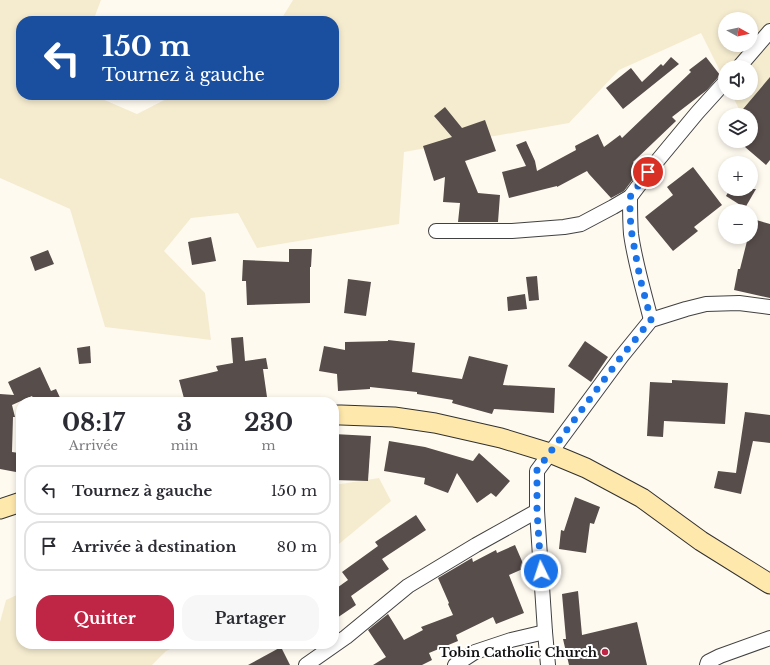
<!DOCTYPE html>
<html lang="fr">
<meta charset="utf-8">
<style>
:root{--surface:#fff;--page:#f7f7f7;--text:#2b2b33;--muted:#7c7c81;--line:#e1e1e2;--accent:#bf2645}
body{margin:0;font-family:"Libre Baskerville",serif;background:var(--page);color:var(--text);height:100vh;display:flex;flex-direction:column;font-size:15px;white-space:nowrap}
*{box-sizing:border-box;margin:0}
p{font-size:13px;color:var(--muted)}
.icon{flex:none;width:22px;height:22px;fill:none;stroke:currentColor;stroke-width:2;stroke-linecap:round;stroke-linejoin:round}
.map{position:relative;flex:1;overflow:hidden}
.panel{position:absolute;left:16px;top:397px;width:323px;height:252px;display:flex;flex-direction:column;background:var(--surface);border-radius:16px;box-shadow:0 2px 6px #0003}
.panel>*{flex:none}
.hud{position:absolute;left:16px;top:16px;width:323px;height:84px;border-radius:16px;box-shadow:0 2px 6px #0003;background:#1a4fa0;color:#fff;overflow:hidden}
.needle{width:26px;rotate:98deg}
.fabs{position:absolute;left:718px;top:12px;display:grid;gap:8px}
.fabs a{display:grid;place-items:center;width:40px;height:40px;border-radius:50%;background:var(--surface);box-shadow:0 2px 6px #0003;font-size:20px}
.pin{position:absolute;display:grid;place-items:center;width:34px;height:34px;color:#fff;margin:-17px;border:2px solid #fff;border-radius:50%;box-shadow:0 1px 4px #0007}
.me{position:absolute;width:44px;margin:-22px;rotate:356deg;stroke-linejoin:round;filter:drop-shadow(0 0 3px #0008)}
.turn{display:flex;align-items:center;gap:14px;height:84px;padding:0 20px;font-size:18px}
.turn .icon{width:52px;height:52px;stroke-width:2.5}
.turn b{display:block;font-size:28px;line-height:34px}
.eta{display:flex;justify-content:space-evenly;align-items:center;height:68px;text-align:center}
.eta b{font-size:24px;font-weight:700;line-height:28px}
.cta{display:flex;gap:8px;margin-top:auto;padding:8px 20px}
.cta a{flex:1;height:46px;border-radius:16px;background:var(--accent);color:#fff;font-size:16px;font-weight:700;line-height:46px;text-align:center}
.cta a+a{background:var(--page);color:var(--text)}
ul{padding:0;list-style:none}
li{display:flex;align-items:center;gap:12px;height:50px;margin:0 8px 6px;padding:0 12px;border:2px solid var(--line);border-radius:16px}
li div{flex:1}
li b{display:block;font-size:15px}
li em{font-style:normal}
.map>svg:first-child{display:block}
</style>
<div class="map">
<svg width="770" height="665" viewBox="0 0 770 665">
<rect width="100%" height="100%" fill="#fffaf0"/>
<g fill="#f5ecd0" fill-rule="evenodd">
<path d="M0,0H101L93,21H21V95H93L137,114L174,95H334V21H280L293,0H770V126L751,115H742L731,93H751V67H725V81L701,33L619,70L569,123L404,152L399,224L257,248L238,213L191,218L164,251L205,293L211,340L105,327L70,209L0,178ZM725,19H751V45H725Z"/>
<polygon points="379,478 391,501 334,548 334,485"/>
<polygon points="21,593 21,644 181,644 166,651 152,665 0,665 0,622 6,600"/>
</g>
<g fill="#574d4b">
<polygon points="671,57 679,64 623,109 606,88 631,68 642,82 661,64 663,66"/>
<polygon points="706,57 720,75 707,90 672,117 676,121 633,162 640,170 624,191 611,198 589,174 587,171 557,187 557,186 509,198 502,172 526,166 516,145 526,141 535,161 537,171 576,150 575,146 598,134 604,147 620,135 622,138 691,72 689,70"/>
<polygon points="770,77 770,160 766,165 738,141 751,141 751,115 738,115"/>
<polygon points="445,107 462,128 485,120 496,151 465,161 478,193 500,195 498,222 458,222 460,203 443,202 445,177 434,181 423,146 452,137 434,116"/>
<polygon points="693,167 722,205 694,227 698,231 673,251 645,217 673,195 667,187"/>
<polygon points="730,189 756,189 745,208 726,196"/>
<polygon points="753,219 770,224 770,298 734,290 738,269 740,269 748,237 751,237 751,226"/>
<polygon points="211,237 216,261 192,265 188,242"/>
<polygon points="289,249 312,249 311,267 310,267 310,303 277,304 247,305 246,281 242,281 243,260 289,262"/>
<polygon points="48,250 54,264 35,271 30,257"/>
<polygon points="537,276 539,300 529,301 526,277"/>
<polygon points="348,279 371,282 366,316 344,313"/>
<polygon points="525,294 527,309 508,311 507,297"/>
<polygon points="243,337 245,361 266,358 268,369 263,369 267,397 237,402 185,402 179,380 218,371 216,366 233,363 231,338"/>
<polygon points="388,340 415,343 412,372 462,379 469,356 508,365 503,385 555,388 554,413 494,409 492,414 452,403 453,400 417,394 417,392 370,387 370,389 338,391 337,374 319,371 324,346 345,350 345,342 388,341"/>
<polygon points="585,341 608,357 591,382 568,366"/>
<polygon points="90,346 91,363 79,364 77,348"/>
<polygon points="40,367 51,391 56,389 62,402 25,402 33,398 32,396 12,405 15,417 13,417 12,452 19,453 16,472 0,469 0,394 14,395 8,382"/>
<polygon points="672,380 728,383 725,424 664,421 663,437 647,436 650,382 672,383"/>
<polygon points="745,412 770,415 770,443 753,441 741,494 714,488 718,471 736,473"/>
<polygon points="334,434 371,436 368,481 334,480"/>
<polygon points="389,441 425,447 473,461 479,453 510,481 496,497 491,493 477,503 457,473 448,493 424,484 425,478 384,471"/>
<polygon points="575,497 600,507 594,524 590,523 586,553 559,549 561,530 564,531"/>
<polygon points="416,515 426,530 382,559 389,569 351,596 356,605 334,620 334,590 348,580 342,572 378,546 375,542"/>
<polygon points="515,545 525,568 509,575 524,613 496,624 493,617 456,635 458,641 429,653 432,660 422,665 373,665 386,657 368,630 388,614 404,640 423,630 421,627 453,615 448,604 449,603 438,578 472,558 473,562 496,550 497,553"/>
<polygon points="578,591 582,635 637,622 647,665 569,665 563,639 566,639 562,594"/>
<polygon points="281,647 290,665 248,665"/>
</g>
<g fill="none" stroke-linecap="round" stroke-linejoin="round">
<g stroke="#414141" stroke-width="16">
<g id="minor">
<polyline points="739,67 770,31"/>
<path d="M630,197C630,210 630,222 631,234C635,263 644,292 651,320"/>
<polyline points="436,231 512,231 564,227 581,224 613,207 630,197 658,160 697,113 725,82"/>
<polyline points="306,665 346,637 408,586 476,545 537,511"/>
<polyline points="455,665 475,652 511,640 545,632"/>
<polyline points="548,665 545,632 537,511 537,471 621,357 651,320 686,309 706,304 739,303 770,307"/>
<polyline points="707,665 708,662 720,656 770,638"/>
</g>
</g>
<g stroke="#303030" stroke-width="21">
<g id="secondary">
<polyline points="334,415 341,415 394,417 435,423 501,438 550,453 586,468 642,498 701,541 770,584"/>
<polyline points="0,509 21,502"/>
</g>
</g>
<use href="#minor" stroke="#fff" stroke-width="14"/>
<use href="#secondary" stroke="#ffe8ab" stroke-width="19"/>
</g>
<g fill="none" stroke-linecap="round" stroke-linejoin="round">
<polyline stroke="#1a73e8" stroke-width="7" stroke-dasharray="0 12.6" points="541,571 537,511 537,470 621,357 651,320 640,278 632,235 630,216 630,197 648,172"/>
</g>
<circle fill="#bf2645" stroke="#fff" stroke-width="1.5" cx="605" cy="652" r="4"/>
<g text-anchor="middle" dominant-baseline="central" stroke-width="4" stroke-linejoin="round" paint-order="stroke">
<g font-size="13" font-weight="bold" fill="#0e0e0e" stroke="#fff" text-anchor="end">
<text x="597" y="652">Tobin Catholic Church</text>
</g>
</g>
</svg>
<div class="fabs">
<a><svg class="needle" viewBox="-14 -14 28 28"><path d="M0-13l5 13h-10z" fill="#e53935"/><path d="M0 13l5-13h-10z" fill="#7c7c81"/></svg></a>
<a><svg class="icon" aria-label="sound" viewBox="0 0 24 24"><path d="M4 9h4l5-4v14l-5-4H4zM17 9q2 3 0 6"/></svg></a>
<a><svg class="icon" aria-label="layers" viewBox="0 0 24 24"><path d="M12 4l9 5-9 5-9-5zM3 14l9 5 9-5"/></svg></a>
<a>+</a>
<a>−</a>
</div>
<div class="pin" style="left:648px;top:172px;background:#d93025"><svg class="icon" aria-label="arrive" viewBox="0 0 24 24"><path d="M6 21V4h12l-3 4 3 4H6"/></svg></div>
<svg class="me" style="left:541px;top:571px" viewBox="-20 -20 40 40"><circle r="17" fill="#1a73e8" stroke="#fff" stroke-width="3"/><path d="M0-11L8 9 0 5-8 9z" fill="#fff"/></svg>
<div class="hud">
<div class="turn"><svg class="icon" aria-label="left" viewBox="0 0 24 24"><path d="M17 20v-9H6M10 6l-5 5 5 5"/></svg><div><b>150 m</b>Tournez à gauche</div></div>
</div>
<section class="panel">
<div class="eta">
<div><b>08:17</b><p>Arrivée</p></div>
<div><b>3</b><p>min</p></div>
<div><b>230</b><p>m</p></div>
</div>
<ul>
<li><svg class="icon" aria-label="left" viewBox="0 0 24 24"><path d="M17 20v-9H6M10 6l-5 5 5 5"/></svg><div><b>Tournez à gauche</b></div><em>150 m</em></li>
<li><svg class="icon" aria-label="arrive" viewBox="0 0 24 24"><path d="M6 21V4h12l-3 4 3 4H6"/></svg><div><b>Arrivée à destination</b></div><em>80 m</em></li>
</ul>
<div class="cta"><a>Quitter</a><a>Partager</a></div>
</section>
</div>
